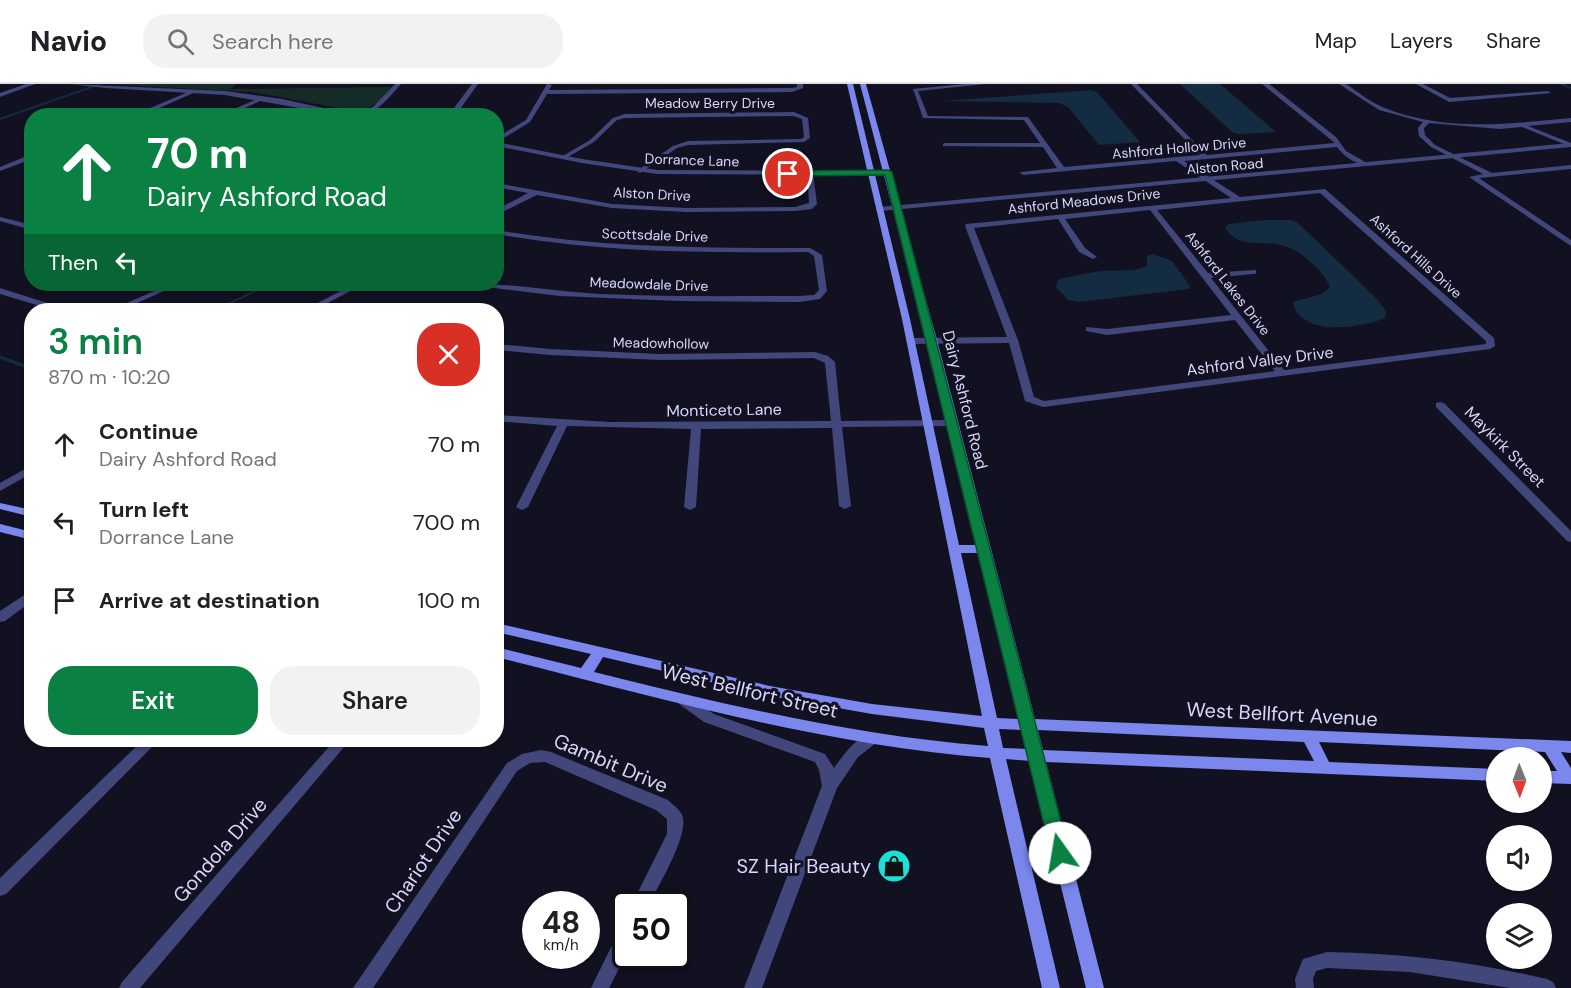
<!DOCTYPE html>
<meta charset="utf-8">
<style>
:root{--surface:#fff;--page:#f2f2f2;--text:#202124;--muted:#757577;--line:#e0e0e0;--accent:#0b8043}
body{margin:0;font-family:"DM Sans",sans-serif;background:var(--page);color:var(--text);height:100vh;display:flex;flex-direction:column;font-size:22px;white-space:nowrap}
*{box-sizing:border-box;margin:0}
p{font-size:20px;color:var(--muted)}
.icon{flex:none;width:33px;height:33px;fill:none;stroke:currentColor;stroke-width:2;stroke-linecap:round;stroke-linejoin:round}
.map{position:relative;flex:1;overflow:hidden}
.panel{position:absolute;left:24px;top:219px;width:480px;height:444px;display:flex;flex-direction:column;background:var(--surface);border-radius:24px;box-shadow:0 2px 4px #0004}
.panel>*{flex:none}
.banner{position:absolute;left:24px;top:24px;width:480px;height:183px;border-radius:24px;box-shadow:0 2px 4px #0004;background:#0b8043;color:#fff;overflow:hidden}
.needle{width:39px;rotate:179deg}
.controls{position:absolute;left:1486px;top:663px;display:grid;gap:12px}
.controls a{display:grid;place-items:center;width:66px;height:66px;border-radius:50%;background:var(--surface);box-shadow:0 2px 4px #0004;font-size:30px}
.speed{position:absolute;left:522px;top:807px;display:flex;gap:12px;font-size:30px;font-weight:700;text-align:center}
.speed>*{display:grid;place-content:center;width:78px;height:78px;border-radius:50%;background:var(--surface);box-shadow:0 2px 4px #0004;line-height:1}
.speed small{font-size:15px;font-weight:400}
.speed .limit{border:3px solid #111;border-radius:9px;background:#fff;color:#111}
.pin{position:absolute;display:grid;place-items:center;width:51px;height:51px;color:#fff;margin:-26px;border:3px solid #fff;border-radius:50%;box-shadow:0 2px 6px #0007}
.me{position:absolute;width:66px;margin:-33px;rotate:347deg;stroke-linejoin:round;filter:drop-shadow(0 0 4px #0008)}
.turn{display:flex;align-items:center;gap:21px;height:126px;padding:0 24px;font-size:27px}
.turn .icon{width:78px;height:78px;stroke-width:2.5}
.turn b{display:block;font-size:42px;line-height:51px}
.then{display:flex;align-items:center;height:57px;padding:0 24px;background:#0003;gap:12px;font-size:22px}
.round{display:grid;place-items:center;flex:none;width:63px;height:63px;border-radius:24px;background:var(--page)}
.overview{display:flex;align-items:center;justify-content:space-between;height:102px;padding:0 24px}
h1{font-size:36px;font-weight:600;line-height:45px;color:var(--accent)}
.cta{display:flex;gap:12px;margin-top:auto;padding:12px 24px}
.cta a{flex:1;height:69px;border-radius:24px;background:var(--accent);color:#fff;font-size:24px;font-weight:600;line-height:69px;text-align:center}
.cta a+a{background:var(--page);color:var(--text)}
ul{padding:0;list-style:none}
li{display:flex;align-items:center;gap:18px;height:78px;padding:0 24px}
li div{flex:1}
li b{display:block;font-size:22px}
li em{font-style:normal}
header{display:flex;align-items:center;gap:36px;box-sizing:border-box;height:84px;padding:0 30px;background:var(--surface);border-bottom:2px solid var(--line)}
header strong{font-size:28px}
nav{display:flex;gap:33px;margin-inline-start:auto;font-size:21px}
.search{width:420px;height:54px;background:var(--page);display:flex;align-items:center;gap:15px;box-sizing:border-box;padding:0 21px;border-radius:24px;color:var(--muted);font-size:22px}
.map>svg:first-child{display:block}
</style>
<header>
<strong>Navio</strong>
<div class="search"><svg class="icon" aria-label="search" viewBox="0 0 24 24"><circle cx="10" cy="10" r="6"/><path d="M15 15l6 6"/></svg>Search here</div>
<nav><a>Map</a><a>Layers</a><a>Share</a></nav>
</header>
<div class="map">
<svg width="1571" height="904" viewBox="0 0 1571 904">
<rect width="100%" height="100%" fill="#121122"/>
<polygon fill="#152b27" points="102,0 236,0 231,5 392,3 380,17 361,28 251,8"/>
<g fill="#142c42">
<polygon points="1180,0 1220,0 1276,48 1239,50 1232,48"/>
<polygon points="1092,6 1097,8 1140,58 1099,61 1068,23 1059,19 942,17"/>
<path d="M1265,136H1291L1298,139L1375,213L1386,227L1385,234C1361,244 1300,254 1293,218L1322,210L1330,203C1324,188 1302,167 1285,162C1264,155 1238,167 1225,143L1230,140Z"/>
<polygon points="1153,170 1172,177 1190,202 1189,205 1078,218 1068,216 1056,203 1058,196 1063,194 1100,187 1135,186 1147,182 1147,172"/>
</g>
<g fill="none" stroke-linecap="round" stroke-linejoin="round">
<g stroke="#142c42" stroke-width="2">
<polyline points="1562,0 1571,4"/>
<polyline points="0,35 100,0"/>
<polyline points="215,226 271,200"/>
</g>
<polyline stroke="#142c42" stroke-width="3" points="0,273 32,285"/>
<g fill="#42477b" fill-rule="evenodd">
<polygon points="26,0 35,0 0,13 0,9"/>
<path d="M395,0H401C388,14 376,32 355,32L374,22Z"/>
<polygon points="472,0 478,0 455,32 448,32"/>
<polygon points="547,0 552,1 549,6 792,4 797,3 797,0 803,0 803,4 792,8 547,10 530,38 496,59 496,54 526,36"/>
<path d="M964,0H986L918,7L928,32L1028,33L1064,83L1200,71L1131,0H1137L1207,71L1335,59L1262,0H1269L1336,53L1346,67L1367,79V81C1357,81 1343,72 1337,63L1184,77L1240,113L1325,105L1494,254L1495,262L1490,265L1043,323L1025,317L1009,259L911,260L906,257L911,254L1007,253L965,142L966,140L1231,114L1176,77L1023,91L1020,89L1021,88L1057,84L1043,63L943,62V60L945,59H1040L1024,36L923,34L913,5ZM1320,109L1486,257V260L1284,286L1211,194L1253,190H1256V186L1208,189L1157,126ZM1150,126L1231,231L1107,245L1086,243V247L1107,251L1235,236L1275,287L1044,317L1034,313L1018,256L974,144L1058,135L1079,168L1093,175L1097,173L1085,164L1065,135Z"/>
<path d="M1339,0H1346C1358,8 1371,19 1385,24C1443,48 1510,40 1571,34V38L1528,42L1571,59V63L1522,43L1500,45L1429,39L1424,44L1425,51L1435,61L1492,89L1571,81V85L1479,94L1571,156V162L1469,93L1483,90L1431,63L1419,52L1418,44L1423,38L1379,26Z"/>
<polygon points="1416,0 1423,0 1450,14 1548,7 1551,9 1449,18"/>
<polygon points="193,6 198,7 141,32 131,32"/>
<polygon points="262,13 267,14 227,32 218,32"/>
<polygon points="794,28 808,34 810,54 804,58 688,61 677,64 640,89 637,87 638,86 673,62 688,57 801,55 804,53 802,35 793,32 625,34 617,36 594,58 566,74 561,73 590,56 613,34 625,30"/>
<polygon points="32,70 32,75 0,87 0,83"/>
<polygon points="810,87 813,89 817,120 812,125 795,127 686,128 612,124 537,111 496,131 496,126 528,109 496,103 496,99 612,120 686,124 795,123 809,119 807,89"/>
<polygon points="0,133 32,141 32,146 0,137"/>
<path d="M496,146C601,164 705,164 810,164L822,171L827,207L820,215L799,218L679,217L560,212L478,202L477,200C518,200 560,208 601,210C667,213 733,212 799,212L814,211L819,206L814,172L808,168C704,169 600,169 496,150Z"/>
<polygon points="170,200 180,200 121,226 111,226"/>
<polygon points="354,200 364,200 314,226 304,226"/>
<polygon points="0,204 63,224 64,226 53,226 0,210"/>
<polygon points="496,260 550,265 660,270 815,268 828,272 835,278 841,337 951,336 956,339 951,342 842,343 851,422 845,425 839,422 832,344 701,345 696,423 690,426 684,423 691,345 567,342 528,423 522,426 516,423 557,342 496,337 496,331 610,338 831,337 825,279 814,274 660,276 550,271 496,266"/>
<polygon points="1440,318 1444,319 1571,447 1571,458 1567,457 1436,323 1436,319"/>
<polygon points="32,381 32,389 0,407 0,399"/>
<polygon points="32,506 32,517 5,537 0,538 0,527"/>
<polygon points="143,656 159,656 6,810 0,812 0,794"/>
<polygon points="335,656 350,656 140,904 119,904 122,898"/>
<path d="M541,666L551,668L668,716C673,721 682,727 683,734C687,754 659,801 649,820H632L667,750V735L656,726L545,678L530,679L517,687L373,904H353L507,679L522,670Z"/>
<polygon points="626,843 626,871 609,904 591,904 620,845"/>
<path d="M1327,868C1402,869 1474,878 1547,895L1553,898L1556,904H1510L1410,888L1327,884L1316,887L1313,895L1314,904H1296L1295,895L1303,875Z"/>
</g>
<g fill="#42477b" fill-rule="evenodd">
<polygon points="69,0 225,7 282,15 360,32 345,32 225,11 106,4"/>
<polygon points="496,58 582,75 657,86 888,87 891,89 888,91 657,90 582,79 496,62"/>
<polygon points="1571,59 1571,63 880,127 876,125 880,123"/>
<path d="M683,610L714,630L825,670L834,684C842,673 860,646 876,651L878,655L876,659L858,673L837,704L762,904H744L822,702L819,686L815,678L704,638L678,619L676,615L678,611Z"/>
</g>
<g fill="#7b87ed" fill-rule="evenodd">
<path d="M847,0H853L910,235L959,461H978L927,256L860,0H866L937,256L1035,635L1571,657V669L1561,668L1571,684V700L1542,699V687H1557L1545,668L1319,658L1329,678L1497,685V697L1046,678L1104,904H1086L1030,677L1006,675L1060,904H1042L990,674C823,661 659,614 496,573V563L581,584L591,570L496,548V539L770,602L872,620L982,632L902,235ZM961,469H979L1020,635L997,634ZM603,573L770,612L872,630L984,644L988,662C854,652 723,620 594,588ZM999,645L1023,646L1028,665L1003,664ZM1038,646L1304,658L1314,677L1043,666Z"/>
<polygon points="0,419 32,426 32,433 0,425"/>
<polygon points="0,440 32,448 32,456 0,448"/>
</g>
</g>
<polygon fill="#0b8043" stroke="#07532c" stroke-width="1.5" points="888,86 892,88 1069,769 1067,774 1060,777 1053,774 1051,769 885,91 788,92 784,90 788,87"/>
<defs>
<g id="shop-disc" transform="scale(1.725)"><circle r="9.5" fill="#1edfd8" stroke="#121122"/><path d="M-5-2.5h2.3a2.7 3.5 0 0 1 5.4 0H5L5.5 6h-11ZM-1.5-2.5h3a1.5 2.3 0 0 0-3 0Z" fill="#111"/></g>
</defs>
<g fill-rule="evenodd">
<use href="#shop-disc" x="894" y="782"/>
</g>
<g text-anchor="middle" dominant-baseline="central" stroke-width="6" stroke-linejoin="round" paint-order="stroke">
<g font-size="14" fill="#d7d8fa" stroke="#121122">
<text x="710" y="19">Meadow Berry Drive</text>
<text transform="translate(1179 64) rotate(-5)">Ashford Hollow Drive</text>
<text transform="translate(692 76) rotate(2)">Dorrance Lane</text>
<text transform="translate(1225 82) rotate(-5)">Alston Road</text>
<text transform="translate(652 110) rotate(3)">Alston Drive</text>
<text transform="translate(1084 117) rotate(-6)">Ashford Meadows Drive</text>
<text transform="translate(655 151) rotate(2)">Scottsdale Drive</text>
<text transform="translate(1416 172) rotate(42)">Ashford Hills Drive</text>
<text transform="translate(1228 199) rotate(52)">Ashford Lakes Drive</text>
<text transform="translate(649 200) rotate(2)">Meadowdale Drive</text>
<text transform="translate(661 259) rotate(1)">Meadowhollow</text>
</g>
<g font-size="16" fill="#d7d8fa" stroke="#121122">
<text transform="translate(1260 277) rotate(-7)">Ashford Valley Drive</text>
<text transform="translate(965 316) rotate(76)">Dairy Ashford Road</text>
<text transform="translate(724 326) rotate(-1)">Monticeto Lane</text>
<text transform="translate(1505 363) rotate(45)">Maykirk Street</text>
</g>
<g font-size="20" fill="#d7d8fa" stroke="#121122">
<text transform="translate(750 607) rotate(13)">West Bellfort Street</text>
<text transform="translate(1282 630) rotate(3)">West Bellfort Avenue</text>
<text transform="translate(611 679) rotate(23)">Gambit Drive</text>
<text transform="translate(220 766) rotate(-49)">Gondola Drive</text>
<text transform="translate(423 777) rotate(-56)">Chariot Drive</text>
</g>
<g font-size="20" fill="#d7d8fa" stroke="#121122" text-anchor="end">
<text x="871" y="782">SZ Hair Beauty</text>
</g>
</g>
</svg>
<div class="controls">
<a><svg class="needle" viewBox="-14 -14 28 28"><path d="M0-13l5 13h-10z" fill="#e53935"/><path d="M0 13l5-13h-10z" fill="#757577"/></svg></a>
<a><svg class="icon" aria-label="sound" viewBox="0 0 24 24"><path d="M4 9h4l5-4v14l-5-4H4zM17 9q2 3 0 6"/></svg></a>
<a><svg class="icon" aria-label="layers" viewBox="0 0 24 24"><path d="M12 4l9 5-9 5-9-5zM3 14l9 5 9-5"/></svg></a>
</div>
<div class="speed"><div>48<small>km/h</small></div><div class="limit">50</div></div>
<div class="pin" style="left:788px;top:90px;background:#d93025"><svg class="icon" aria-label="arrive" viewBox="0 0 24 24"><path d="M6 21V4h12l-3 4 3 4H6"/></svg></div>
<svg class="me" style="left:1060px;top:769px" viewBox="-20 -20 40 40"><circle r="19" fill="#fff"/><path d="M0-13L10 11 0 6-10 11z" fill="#0b8043"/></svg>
<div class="banner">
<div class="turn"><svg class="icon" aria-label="ahead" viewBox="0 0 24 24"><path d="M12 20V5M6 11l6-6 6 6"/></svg><div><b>70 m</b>Dairy Ashford Road</div></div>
<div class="then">Then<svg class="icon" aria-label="left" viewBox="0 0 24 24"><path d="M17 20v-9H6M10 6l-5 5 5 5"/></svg></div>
</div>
<section class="panel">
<div class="overview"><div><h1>3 min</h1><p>870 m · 10:20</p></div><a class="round" style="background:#d93025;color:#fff"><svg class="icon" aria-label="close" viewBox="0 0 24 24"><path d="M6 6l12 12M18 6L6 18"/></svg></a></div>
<ul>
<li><svg class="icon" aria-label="ahead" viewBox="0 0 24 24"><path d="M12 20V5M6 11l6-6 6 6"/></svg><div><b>Continue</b><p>Dairy Ashford Road</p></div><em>70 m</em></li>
<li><svg class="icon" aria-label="left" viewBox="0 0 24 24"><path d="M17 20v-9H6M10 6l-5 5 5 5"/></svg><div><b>Turn left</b><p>Dorrance Lane</p></div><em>700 m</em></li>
<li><svg class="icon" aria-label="arrive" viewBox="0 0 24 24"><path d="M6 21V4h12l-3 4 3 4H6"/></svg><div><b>Arrive at destination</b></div><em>100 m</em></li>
</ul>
<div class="cta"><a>Exit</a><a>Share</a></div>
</section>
</div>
